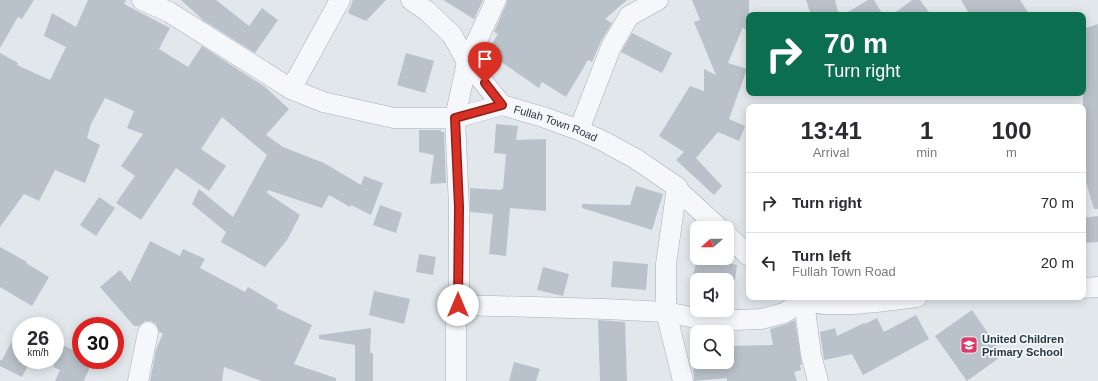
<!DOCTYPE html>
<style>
:root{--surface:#fff;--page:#f2f2f3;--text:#2b2b33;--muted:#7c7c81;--line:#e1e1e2}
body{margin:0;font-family:Arial,sans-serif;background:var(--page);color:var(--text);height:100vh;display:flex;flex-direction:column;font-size:15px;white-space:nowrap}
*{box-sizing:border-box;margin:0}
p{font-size:13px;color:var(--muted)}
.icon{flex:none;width:22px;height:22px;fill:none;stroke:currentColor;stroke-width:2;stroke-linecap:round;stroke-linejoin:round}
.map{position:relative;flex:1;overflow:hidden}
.side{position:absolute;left:746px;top:104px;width:340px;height:196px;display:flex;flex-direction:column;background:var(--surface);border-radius:8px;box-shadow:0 2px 10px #0003}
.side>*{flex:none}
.banner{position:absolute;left:746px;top:12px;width:340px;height:84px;border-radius:8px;box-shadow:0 2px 10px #0003;background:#0b6e4f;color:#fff;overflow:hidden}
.needle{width:26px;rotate:249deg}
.tools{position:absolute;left:690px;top:221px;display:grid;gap:8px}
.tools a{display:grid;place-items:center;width:44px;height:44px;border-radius:8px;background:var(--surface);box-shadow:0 2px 10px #0003;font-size:20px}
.speed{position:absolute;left:12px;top:317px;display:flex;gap:8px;font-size:20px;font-weight:700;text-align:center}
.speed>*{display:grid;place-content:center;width:52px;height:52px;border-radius:50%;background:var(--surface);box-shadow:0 2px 10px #0003;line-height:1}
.speed small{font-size:10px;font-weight:400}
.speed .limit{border:6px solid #d22;background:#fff;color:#111}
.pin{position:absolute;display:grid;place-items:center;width:34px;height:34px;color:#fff;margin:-41px -17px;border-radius:50% 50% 50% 0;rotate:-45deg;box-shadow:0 0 4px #0007}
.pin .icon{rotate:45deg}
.me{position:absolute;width:44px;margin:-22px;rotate:0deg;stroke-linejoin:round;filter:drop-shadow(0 0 3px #0008)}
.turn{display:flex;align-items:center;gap:14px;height:84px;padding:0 12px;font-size:18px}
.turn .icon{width:52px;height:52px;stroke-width:2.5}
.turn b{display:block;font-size:28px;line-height:34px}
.eta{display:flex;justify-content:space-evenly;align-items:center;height:68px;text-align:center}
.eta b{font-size:24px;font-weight:800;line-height:28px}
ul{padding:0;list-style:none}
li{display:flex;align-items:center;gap:12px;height:60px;padding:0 12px;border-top:1px solid var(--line)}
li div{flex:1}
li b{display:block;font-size:15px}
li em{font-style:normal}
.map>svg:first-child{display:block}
</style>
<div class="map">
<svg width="1098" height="381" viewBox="0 0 1098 381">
<rect width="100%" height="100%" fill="#e2e7ec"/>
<g fill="#b9c1ca">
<polygon points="0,0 34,0 22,19 18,17 0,48"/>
<polygon points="88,0 126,0 124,4 170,28 159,49 188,67 202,46 265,87 289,109 266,135 283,147 324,163 361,185 364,176 383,183 371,215 351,205 350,207 329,195 322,208 268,190 267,193 300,215 287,240 265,267 221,242 226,232 192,204 199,189 233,217 267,155 222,117 201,149 226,166 209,191 176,168 141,220 116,203 135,176 121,166 143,134 127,128 134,111 105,98 91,124 87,138 100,145 85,183 55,170 39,201 24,194 0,227 0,53 18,63 17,65 50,80 66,47 44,36 52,13 76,27"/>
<polygon points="181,0 216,0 249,26 262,8 278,20 255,53 203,20"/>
<polygon points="353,0 386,0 366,21 348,13"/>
<polygon points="443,0 483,0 474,19"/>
<polygon points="507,0 627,0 605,19 612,23 601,41 592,62 588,60 566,97 542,82 539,88 487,52 498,34 494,32 506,5"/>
<polygon points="692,0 749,0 749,34 743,27 728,63 747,69 729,119 745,126 739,141 718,132 696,158 722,186 714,195 676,160 684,152 659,136 690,86 704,91 704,69 716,75 694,22 700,20"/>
<polygon points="806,0 835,0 839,15 811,15"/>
<polygon points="868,0 874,0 883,15 843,15"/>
<polygon points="912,0 920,0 931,15 892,15"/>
<polygon points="961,0 1020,0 1030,15 970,15"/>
<polygon points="1098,24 1098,209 1094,209 1083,172 1083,29"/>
<polygon points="632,33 672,53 662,73 621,52"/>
<polygon points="406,53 434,61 425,93 397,85"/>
<polygon points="496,124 518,126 516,140 546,139 546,211 510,208 506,256 489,254 493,214 470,212 470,188 501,190 501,189 503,189 506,154 494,153"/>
<polygon points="419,130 441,130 441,132 444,132 446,183 430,184 434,155 419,152"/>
<polygon points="636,186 663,194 652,230 582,208 582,204 630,205"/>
<polygon points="99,197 115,208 96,236 80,225"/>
<polygon points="380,205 402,213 396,233 373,225"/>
<polygon points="1098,216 1098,242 1083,243 1083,218"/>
<polygon points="150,241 180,256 183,249 205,259 200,268 245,292 248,287 278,305 276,308 312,325 294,364 336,378 336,381 261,381 224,367 222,381 150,381 156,350 163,333 159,332 156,324 151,321 145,321 139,326 134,326 100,287 120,270 130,282"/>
<polygon points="0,247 27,262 26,263 49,277 32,306 0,287"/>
<polygon points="419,254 436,257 433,275 416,272"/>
<polygon points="697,258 725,258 724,262 737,265 735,280 692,280"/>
<polygon points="613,261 648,264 646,290 611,287"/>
<polygon points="543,267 569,274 563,296 537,290"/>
<polygon points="374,291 410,299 404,324 369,315"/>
<polygon points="972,310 1003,355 967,381 935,336"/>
<polygon points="916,315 929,339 863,375 852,354 824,360 820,332 835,328 837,336 864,323 865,324 877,318 884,332"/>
<polygon points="598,320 625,322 627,381 600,381"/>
<polygon points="795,320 802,365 800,365 801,370 794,372 797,381 727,381 727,378 694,381 693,362 727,362 727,346 773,345 770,329 787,324"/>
<polygon points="21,324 21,360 31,360 22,377 0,366 0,360 2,360"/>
<polygon points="371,328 370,353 373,353 373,381 355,381 355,345 319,339 319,335"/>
<polygon points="63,345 81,354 81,360 93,360 84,381 55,381 60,370 53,367"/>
<polygon points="514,362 540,369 536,381 509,381"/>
</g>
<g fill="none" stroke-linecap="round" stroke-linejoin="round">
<g stroke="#a6afb7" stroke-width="21">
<g id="street">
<polyline points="142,0 169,12 291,89 323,102 394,118 455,118 502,105"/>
<path id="s1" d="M411,0L427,11L452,35L467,62L502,105L543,117L579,130L605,142L636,159L677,187L680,192L719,228"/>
<polyline points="291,89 340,0"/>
<polyline points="579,130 611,47 629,16 658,0"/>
<polyline points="677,187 666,264 666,312 683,381"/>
<polyline points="727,235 749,256"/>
<polyline points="1083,288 1098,287"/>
<path d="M798,297C818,312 891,300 917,297"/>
<polyline points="459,305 605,309 666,312 710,321 761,319 784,313 804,301 811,355 818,381"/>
<polyline points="138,381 148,332"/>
<polyline points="456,381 456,322 459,305 459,207 455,118 467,62 496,0"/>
</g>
</g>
<use href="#street" stroke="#f5f7fa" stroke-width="20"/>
</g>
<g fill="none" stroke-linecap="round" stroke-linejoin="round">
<g stroke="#8d1f18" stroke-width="10">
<polyline id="route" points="458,305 459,207 455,118 502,105 485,83"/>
</g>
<use href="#route" stroke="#d93025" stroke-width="7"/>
</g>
<defs>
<g id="school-square" transform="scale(0.9)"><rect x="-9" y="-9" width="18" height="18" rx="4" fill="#de3a68" stroke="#f2f6f9"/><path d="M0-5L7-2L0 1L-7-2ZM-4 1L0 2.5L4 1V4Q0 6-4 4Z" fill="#fff"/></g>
</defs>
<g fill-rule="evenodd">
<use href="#school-square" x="969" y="345"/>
</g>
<g text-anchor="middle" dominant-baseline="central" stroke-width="3.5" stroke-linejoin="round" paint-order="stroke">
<g font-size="11" fill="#283746" stroke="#f2f6f9">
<text stroke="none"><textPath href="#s1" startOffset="197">Fullah Town Road</textPath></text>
</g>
<g font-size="11" font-weight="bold" fill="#283746" stroke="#f2f6f9" text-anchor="start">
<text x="982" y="339">United Children<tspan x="982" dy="13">Primary School</tspan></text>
</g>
</g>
</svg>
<div class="tools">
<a><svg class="needle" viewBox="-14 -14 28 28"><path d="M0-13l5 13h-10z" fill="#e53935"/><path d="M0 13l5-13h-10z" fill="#7c7c81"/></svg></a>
<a><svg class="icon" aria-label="sound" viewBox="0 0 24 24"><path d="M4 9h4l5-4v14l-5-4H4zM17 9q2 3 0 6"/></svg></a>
<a><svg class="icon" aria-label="search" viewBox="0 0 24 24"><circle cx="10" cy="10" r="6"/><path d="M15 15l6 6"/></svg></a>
</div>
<div class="speed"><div>26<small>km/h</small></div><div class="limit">30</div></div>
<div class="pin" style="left:485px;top:83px;background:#d93025"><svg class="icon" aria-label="arrive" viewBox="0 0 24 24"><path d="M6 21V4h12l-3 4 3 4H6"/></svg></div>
<svg class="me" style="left:458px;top:305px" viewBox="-20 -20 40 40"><circle r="19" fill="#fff"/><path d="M0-13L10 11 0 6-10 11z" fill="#d93025"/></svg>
<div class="banner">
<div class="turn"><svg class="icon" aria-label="right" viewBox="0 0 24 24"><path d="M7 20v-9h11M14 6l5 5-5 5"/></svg><div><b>70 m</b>Turn right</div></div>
</div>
<section class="side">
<div class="eta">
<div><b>13:41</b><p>Arrival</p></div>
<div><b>1</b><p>min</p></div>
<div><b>100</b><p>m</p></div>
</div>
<ul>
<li><svg class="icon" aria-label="right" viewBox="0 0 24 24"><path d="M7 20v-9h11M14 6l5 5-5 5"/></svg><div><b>Turn right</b></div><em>70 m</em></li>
<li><svg class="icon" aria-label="left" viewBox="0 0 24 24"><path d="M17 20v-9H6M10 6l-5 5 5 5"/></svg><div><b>Turn left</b><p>Fullah Town Road</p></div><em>20 m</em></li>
</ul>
</section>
</div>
